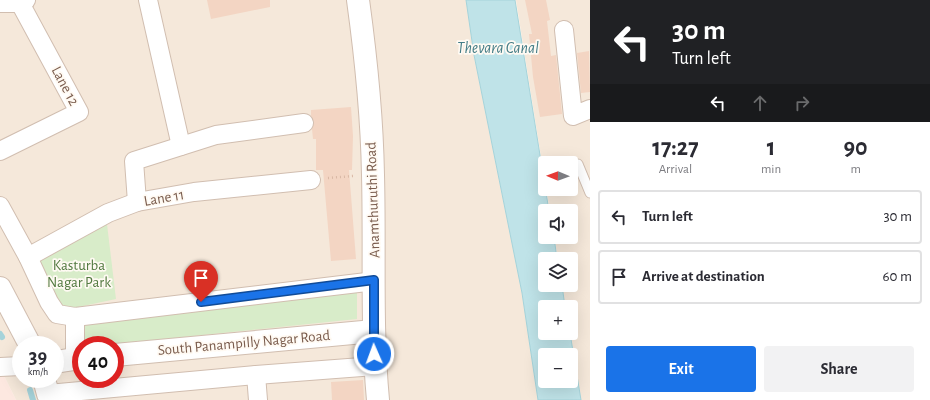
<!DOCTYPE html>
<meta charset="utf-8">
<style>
:root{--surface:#fff;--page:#f2f2f3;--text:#2b2b33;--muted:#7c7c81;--line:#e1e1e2;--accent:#1a73e8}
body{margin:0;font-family:"Alegreya Sans",sans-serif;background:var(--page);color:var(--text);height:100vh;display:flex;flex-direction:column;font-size:15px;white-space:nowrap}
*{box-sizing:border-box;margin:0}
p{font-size:13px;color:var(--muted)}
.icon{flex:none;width:22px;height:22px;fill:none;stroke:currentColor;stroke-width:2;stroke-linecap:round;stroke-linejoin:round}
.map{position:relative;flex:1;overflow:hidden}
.drawer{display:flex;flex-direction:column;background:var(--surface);width:340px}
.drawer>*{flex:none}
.banner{background:#202124;color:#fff;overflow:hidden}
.needle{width:26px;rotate:271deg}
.buttons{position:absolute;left:538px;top:156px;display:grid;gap:8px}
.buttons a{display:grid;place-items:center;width:40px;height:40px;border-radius:4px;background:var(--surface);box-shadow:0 4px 16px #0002;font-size:20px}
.speed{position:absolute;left:12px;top:336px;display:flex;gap:8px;font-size:20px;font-weight:700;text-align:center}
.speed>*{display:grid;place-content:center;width:52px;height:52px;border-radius:50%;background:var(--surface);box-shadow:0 4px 16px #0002;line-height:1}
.speed small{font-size:10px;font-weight:400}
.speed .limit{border:6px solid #d22;background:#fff;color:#111}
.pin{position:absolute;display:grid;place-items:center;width:34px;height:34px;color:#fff;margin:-41px -17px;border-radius:50% 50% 50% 0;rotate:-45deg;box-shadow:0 0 4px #0007}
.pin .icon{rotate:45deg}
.me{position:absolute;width:44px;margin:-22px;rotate:358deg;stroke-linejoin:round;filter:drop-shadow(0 0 3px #0008)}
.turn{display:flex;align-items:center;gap:14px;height:84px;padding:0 16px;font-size:18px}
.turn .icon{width:52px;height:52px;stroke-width:2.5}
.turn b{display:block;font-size:28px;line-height:34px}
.lanes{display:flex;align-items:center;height:38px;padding:0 16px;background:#0003;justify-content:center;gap:20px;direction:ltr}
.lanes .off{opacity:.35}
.eta{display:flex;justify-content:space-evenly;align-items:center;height:68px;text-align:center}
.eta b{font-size:24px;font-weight:700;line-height:28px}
.primary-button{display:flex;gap:8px;margin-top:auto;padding:8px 16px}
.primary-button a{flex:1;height:46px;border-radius:4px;background:var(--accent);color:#fff;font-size:16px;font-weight:700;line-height:46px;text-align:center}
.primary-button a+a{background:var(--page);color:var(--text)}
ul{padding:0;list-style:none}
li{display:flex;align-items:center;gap:12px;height:54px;margin:0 8px 6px;padding:0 8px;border:2px solid var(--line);border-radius:4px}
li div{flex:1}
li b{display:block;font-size:15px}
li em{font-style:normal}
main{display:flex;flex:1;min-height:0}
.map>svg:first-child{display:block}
</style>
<main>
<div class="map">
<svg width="590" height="400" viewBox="0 0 590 400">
<rect width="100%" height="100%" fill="#fdf6ec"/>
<g fill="#f5e8da" fill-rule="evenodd">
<path d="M0,0H466L474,55L522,293L538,400H16L0,368ZM21,345H55V379H21ZM81,345H115V379H81Z"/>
<polygon points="516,0 590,0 590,400 581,400 570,333 571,333 571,307 565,307 562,285 571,285 571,259 558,259 554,237 571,237 571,211 550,211 546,189 571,189 571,163 545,163 545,182"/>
</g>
<polygon fill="#fde8e0" points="0,368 16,400 0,400"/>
<g fill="#d8ecc9">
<polygon points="107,224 116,299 69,309 58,303 36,260"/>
<polygon points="357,289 357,319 107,345 84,345 83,323"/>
</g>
<path fill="#bfe3e8" stroke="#a5d3da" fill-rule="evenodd" d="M466,0H515L549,211H545V237H554L557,259H545V285H562L565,307H545V333H570L581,400H538L522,293L474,55ZM545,355H571V381H545Z"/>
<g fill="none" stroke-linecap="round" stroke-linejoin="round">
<g stroke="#a5d3da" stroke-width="6">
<polyline points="0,334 2,337"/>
<polyline points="30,390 33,400"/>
</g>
</g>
<g fill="#f3d5c3">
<polygon points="207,0 270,0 270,7 211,19"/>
<polygon points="525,0 546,0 550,20 547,21 551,56 556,55 562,114 540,117 533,77 529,34 532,34"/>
<polygon points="589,51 590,92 581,93 577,53"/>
<polygon points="351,107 353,136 352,170 349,170 356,259 331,261 323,170 316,170 316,139 313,139 312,129 314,122 311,116 311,110"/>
<polygon points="363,380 364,400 332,400 331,382"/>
</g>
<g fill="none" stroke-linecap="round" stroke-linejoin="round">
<g stroke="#d1beb0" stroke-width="11">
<polyline id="service" points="578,164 590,193"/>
</g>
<g stroke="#d1beb0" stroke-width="20">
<g id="minor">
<polyline points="148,0 181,146"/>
<polyline points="0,3 20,3 26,0"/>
<polyline points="564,30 573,116 590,109"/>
<polyline points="0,151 79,112 20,3"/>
<polyline points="137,202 134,161 216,135 304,123"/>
<polyline points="0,206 28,257 49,302 57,314 75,317 375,281"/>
<polyline points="28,257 108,213 137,202 194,192 311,180"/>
<polyline points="75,317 75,359"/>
<polyline points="0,367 21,366"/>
<polyline points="256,375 258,400"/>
<polyline points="49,400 48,394 256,375 375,366"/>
</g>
</g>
<g stroke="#d1beb0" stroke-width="24">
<g id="tertiary">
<path d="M358,0C366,58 372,117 373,175C375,250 371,325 378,400"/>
<polyline points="0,288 30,345"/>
<polyline points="115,355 374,331"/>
<polyline points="55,362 81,358"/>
<polyline points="44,379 48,394"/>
</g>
</g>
<polyline stroke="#d9b8a5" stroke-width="2.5" stroke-dasharray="1 3" stroke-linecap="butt" points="328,178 353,176"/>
<use href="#service" stroke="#fff" stroke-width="9"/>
<use href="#minor" stroke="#fff" stroke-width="18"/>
<use href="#tertiary" stroke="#fff" stroke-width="22"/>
</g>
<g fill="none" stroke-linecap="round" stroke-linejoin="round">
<g stroke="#114b97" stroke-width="10">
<polyline id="route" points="201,302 374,280 374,354"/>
</g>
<use href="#route" stroke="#1a73e8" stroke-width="7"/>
</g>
<g text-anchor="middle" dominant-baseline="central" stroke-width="3.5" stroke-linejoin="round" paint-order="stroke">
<g font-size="15" fill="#7a5c4d" stroke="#fffaf3">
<text transform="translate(65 86) rotate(62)">Lane 12</text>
<text transform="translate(164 198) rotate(-10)">Lane 11</text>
<text transform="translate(373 200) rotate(-92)">Anamthuruthi Road</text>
<text transform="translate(244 343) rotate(-5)">South Panampilly Nagar Road</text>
</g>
<g font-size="15" fill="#537a41" stroke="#fffaf3">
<text x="79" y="265">Kasturba<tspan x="79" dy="17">Nagar Park</tspan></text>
</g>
<g font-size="16" font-style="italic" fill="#437c86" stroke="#fffaf3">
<text x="498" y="48">Thevara Canal</text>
</g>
</g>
</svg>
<div class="buttons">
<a><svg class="needle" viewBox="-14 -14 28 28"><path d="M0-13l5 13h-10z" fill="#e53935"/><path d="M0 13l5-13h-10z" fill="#7c7c81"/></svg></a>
<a><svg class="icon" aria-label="sound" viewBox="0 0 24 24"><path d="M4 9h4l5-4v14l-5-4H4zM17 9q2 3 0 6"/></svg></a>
<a><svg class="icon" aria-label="layers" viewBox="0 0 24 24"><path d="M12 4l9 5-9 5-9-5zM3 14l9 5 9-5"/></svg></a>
<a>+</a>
<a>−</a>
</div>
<div class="speed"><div>39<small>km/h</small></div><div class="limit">40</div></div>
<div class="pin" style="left:201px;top:302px;background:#d93025"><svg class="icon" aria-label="arrive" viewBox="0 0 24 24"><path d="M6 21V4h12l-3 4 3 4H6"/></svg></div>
<svg class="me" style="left:374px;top:354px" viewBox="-20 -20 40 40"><circle r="17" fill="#1a73e8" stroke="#fff" stroke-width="3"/><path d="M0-11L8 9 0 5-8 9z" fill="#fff"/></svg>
</div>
<section class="drawer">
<div class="banner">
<div class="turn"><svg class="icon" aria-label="left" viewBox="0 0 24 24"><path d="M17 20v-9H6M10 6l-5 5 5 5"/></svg><div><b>30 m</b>Turn left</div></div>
<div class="lanes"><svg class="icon" aria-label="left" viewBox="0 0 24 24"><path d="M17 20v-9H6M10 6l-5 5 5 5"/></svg><svg class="icon off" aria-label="ahead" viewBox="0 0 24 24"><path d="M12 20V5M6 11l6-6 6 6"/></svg><svg class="icon off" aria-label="right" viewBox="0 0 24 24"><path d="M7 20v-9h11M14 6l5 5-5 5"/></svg></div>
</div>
<div class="eta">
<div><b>17:27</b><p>Arrival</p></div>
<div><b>1</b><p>min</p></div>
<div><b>90</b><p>m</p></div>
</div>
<ul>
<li><svg class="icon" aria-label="left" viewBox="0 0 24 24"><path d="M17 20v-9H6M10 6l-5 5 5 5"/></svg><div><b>Turn left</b></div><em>30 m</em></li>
<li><svg class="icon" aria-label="arrive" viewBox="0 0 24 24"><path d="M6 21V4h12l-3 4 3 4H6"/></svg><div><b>Arrive at destination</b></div><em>60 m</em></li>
</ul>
<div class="primary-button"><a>Exit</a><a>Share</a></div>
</section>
</main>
